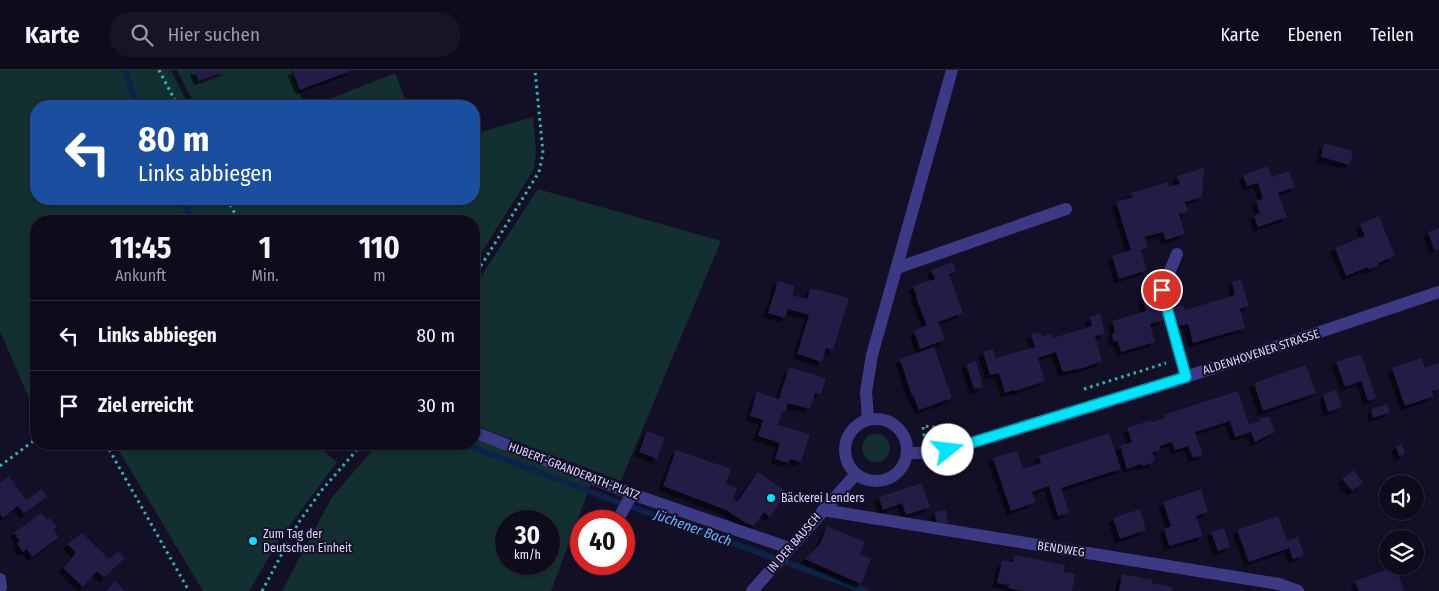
<!DOCTYPE html>
<html lang="de">
<meta charset="utf-8">
<style>
:root{--surface:#0e0b1c;--page:#171425;--text:#f1f3f6;--muted:#9b9ba3;--line:#2e2b3b}
body{margin:0;font-family:"Fira Sans Condensed",sans-serif;background:var(--page);color:var(--text);height:100vh;display:flex;flex-direction:column;font-size:19px;white-space:nowrap}
*{box-sizing:border-box;margin:0}
p{font-size:16px;color:var(--muted)}
.icon{flex:none;width:28px;height:28px;fill:none;stroke:currentColor;stroke-width:2;stroke-linecap:round;stroke-linejoin:round}
.map{position:relative;flex:1;overflow:hidden}
.side{position:absolute;left:30px;top:145px;width:450px;height:235px;display:flex;flex-direction:column;background:var(--surface);border-radius:20px;box-shadow:0 1px 4px #0004,0 0 0 1px var(--line)}
.side>*{flex:none}
.hud{position:absolute;left:30px;top:30px;width:450px;height:105px;border-radius:20px;box-shadow:0 1px 4px #0004,0 0 0 1px var(--line);background:#1a4fa0;color:#fff;overflow:hidden}
.tools{position:absolute;left:1379px;top:405px;display:grid;gap:10px}
.tools a{display:grid;place-items:center;width:45px;height:45px;border-radius:50%;background:var(--surface);box-shadow:0 1px 4px #0004,0 0 0 1px var(--line);font-size:25px}
.speed{position:absolute;left:495px;top:440px;display:flex;gap:10px;font-size:25px;font-weight:700;text-align:center}
.speed>*{display:grid;place-content:center;width:65px;height:65px;border-radius:50%;background:var(--surface);box-shadow:0 1px 4px #0004,0 0 0 1px var(--line);line-height:1}
.speed small{font-size:12px;font-weight:400}
.speed .limit{border:8px solid #d22;background:#fff;color:#111}
.pin{position:absolute;display:grid;place-items:center;width:42px;height:42px;color:#fff;margin:-21px;border:2px solid #fff;border-radius:50%;box-shadow:0 1px 5px #0007}
.me{position:absolute;width:55px;margin:-28px;rotate:74deg;stroke-linejoin:round;filter:drop-shadow(0 0 4px #0008)}
.turn{display:flex;align-items:center;gap:18px;height:105px;padding:0 25px;font-size:22px}
.turn .icon{width:65px;height:65px;stroke-width:2.5}
.turn b{display:block;font-size:35px;line-height:42px}
.eta{display:flex;justify-content:space-evenly;align-items:center;height:85px;text-align:center}
.eta b{font-size:30px;font-weight:700;line-height:35px}
ul{padding:0;list-style:none}
li{display:flex;align-items:center;gap:15px;height:70px;padding:0 25px;border-top:1px solid var(--line)}
li div{flex:1}
li b{display:block;font-size:19px}
li em{font-style:normal}
header{display:flex;align-items:center;gap:30px;box-sizing:border-box;height:70px;padding:0 25px;background:var(--surface);border-bottom:1px solid var(--line)}
header strong{font-size:24px}
nav{display:flex;gap:28px;margin-inline-start:auto;font-size:18px}
.search{width:350px;height:45px;background:var(--page);display:flex;align-items:center;gap:12px;box-sizing:border-box;padding:0 18px;border-radius:20px;color:var(--muted);font-size:19px}
.map>svg:first-child{display:block}
</style>
<header>
<strong>Karte</strong>
<div class="search"><svg class="icon" aria-label="search" viewBox="0 0 24 24"><circle cx="10" cy="10" r="6"/><path d="M15 15l6 6"/></svg>Hier suchen</div>
<nav><a>Karte</a><a>Ebenen</a><a>Teilen</a></nav>
</header>
<div class="map">
<svg width="1439" height="521" viewBox="0 0 1439 521">
<defs>
<filter id="shadow"><feDropShadow dx="-4.5" dy="4.5" stdDeviation="0" flood-color="#0009"/></filter>
</defs>
<rect width="100%" height="100%" fill="#130f26"/>
<g fill="#12302f" fill-rule="evenodd">
<polygon points="0,0 171,0 189,36 36,36 36,129 234,129 237,134 255,129 474,129 474,64 533,47 536,82 534,99 475,193 474,192 474,151 245,151 242,146 244,151 36,151 36,344 0,261"/>
<polygon points="177,0 291,0 304,36 195,36"/>
<polygon points="395,3 408,36 312,36"/>
<polygon points="538,119 721,171 621,411 474,355 474,217"/>
<circle cx="876" cy="378" r="14"/>
<path d="M474,367L591,414L551,521H282L332,427L378,374H474ZM506,451H549V494H506Z"/>
<polygon points="115,374 316,374 337,392 280,469 249,521 203,521"/>
</g>
<g fill="none" stroke-linecap="round" stroke-linejoin="round">
<g stroke="#0c2248" stroke-width="6">
<polyline points="125,0 137,36"/>
<polyline points="181,129 193,151"/>
<polyline points="464,374 615,431 866,521"/>
</g>
</g>
<g fill="#241b47" filter="url(#shadow)">
<polygon points="194,0 228,0 199,11"/>
<polygon points="292,0 353,0 300,20"/>
<polygon points="1324,73 1353,81 1350,95 1321,87"/>
<polygon points="1268,96 1272,107 1289,101 1295,117 1278,123 1287,147 1258,157 1254,146 1260,143 1256,131 1263,129 1258,113 1247,116 1243,105"/>
<polygon points="1204,98 1202,127 1185,132 1188,142 1179,144 1185,164 1166,170 1163,162 1145,167 1148,178 1141,180 1147,200 1119,209 1112,186 1131,180 1116,132 1133,127 1131,123 1168,112 1169,117 1180,114 1177,106"/>
<polygon points="1379,146 1395,186 1378,193 1379,195 1369,200 1368,197 1346,206 1335,178 1365,166 1360,154"/>
<polygon points="1439,158 1439,178 1434,180 1428,162"/>
<polygon points="953,192 956,201 949,204 963,243 938,252 945,270 920,279 914,261 927,255 916,228 917,227 913,216 935,209 931,200"/>
<polygon points="1241,209 1249,236 1240,239 1245,258 1193,273 1188,254 1179,256 1174,238 1183,235 1185,240 1235,225 1232,212"/>
<polygon points="778,211 795,216 792,225 807,229 811,218 849,228 833,280 826,278 822,292 797,284 809,245 788,239 785,248 768,243"/>
<polygon points="1156,223 1164,250 1150,254 1155,272 1121,282 1118,272 1113,270 1112,265 1115,261 1112,251 1146,241 1142,227"/>
<polygon points="1100,244 1105,264 1095,266 1102,291 1083,298 1063,302 1056,282 1038,288 1045,311 1015,321 1014,320 1005,323 999,303 990,305 983,282 993,279 995,288 1035,277 1031,264 1041,262 1042,266 1051,264 1053,268 1072,262 1092,256 1090,247"/>
<polygon points="934,277 952,328 919,340 913,325 912,326 900,289"/>
<polygon points="1361,284 1376,328 1368,331 1361,311 1345,317 1336,292"/>
<polygon points="1421,288 1425,298 1439,293 1439,319 1432,321 1434,326 1405,336 1392,298"/>
<polygon points="976,291 983,317 974,319 966,294"/>
<polygon points="1306,295 1316,323 1263,341 1254,313"/>
<polygon points="789,297 826,308 821,324 815,323 810,339 788,333 785,342 770,337 782,341 778,355 810,364 801,392 790,389 788,393 775,389 780,373 758,366 763,350 750,346 757,322 779,329"/>
<polygon points="1336,320 1342,337 1328,342 1323,325"/>
<polygon points="1238,321 1249,355 1260,351 1259,349 1269,346 1275,362 1255,372 1251,362 1235,367 1230,351 1195,362 1203,385 1193,388 1188,376 1175,380 1172,372 1160,376 1161,380 1152,383 1155,389 1152,393 1143,396 1140,394 1127,399 1120,376 1132,372 1127,358 1151,350 1152,352 1164,348 1163,345"/>
<polygon points="1387,334 1390,342 1373,348 1371,339"/>
<polygon points="647,361 665,368 657,389 639,382"/>
<polygon points="1109,363 1121,399 1061,418 1069,443 1058,446 1049,416 1032,422 1036,432 1011,441 993,388 1017,381 1023,399 1041,393 1039,386"/>
<polygon points="1402,374 1405,384 1399,386 1396,376"/>
<polygon points="676,380 731,399 726,414 737,418 733,429 737,432 758,402 787,422 770,447 764,442 754,456 746,453 726,440 663,416"/>
<polygon points="1354,400 1363,413 1352,421 1342,409"/>
<polygon points="9,406 26,430 42,419 47,427 24,444 18,436 3,448 0,444 0,413"/>
<polygon points="922,413 930,437 906,445 902,433 883,440 879,427"/>
<polygon points="1201,419 1208,442 1196,446 1203,466 1169,476 1164,459 1171,456 1163,432"/>
<polygon points="1140,439 1146,460 1120,469 1113,448"/>
<polygon points="946,440 948,454 936,453 935,442"/>
<polygon points="41,443 47,450 50,448 57,457 53,460 59,467 32,487 27,479 23,482 17,473 20,471 14,463"/>
<polygon points="1278,446 1287,471 1298,467 1304,485 1293,489 1289,478 1249,492 1237,460"/>
<polygon points="827,456 865,472 860,484 871,489 861,514 805,489 820,474"/>
<polygon points="1224,458 1230,477 1218,481 1211,462"/>
<polygon points="82,463 109,489 118,481 125,488 104,508 97,501 83,517 63,498 76,483 67,474"/>
<polygon points="1015,485 1065,495 1064,502 1075,504 1072,521 1022,521 1008,518 1009,515 997,513 1002,490 1013,492"/>
<polygon points="1396,496 1404,521 1359,521 1355,511"/>
<polygon points="1122,504 1153,510 1152,513 1173,517 1172,521 1119,521"/>
<polygon points="115,511 125,521 106,521"/>
</g>
<g fill="none" stroke-linecap="round" stroke-linejoin="round">
<g stroke="#2fb8b0" stroke-width="3" stroke-dasharray="2.5 4" stroke-linecap="butt">
<polyline points="159,0 178,36"/>
<polyline points="227,129 239,151"/>
<polyline points="474,207 539,102 543,83 535,0"/>
<polyline points="1084,319 1166,293"/>
<polyline points="924,366 923,356 954,359"/>
<polyline points="106,374 189,521"/>
<polyline points="0,396 36,369"/>
<polyline points="262,521 299,452 321,421 362,374"/>
</g>
<g stroke="#3d3a85" stroke-width="12">
<polyline points="1177,184 1162,220 1186,307"/>
<polyline points="897,198 1066,139"/>
<circle cx="876" cy="380" r="31"/>
<polyline points="868,349 866,322 872,285 952,0"/>
<polyline points="474,362 632,424 789,478"/>
<polyline points="908,383 930,383 958,377 1165,314 1439,222"/>
<path d="M823,440C975,466 1127,490 1279,514L1298,521"/>
<polyline points="617,451 632,424"/>
<polyline points="0,509 1,517"/>
<polyline points="752,521 856,404"/>
</g>
</g>
<g fill="none" stroke-linecap="round" stroke-linejoin="round">
<g stroke="#0095a6" stroke-width="12">
<polyline id="route" points="948,380 1186,307 1162,220"/>
</g>
<use href="#route" stroke="#00e5ff" stroke-width="9"/>
</g>
<g fill="#00e5ff" stroke="#130f26" stroke-width="2">
<circle cx="771" cy="428" r="5"/>
<circle cx="253" cy="471" r="5"/>
</g>
<g text-anchor="middle" dominant-baseline="central" stroke-width="4" stroke-linejoin="round" paint-order="stroke">
<g font-size="12" fill="#d9d4ff" stroke="#130f26">
<text transform="translate(1261 282) rotate(-18)">ALDENHOVENER STRASSE</text>
<text transform="translate(574 401) rotate(21)">HUBERT-GRANDERATH-PLATZ</text>
<text transform="translate(794 473) rotate(-49)">IN DER BAUSCH</text>
<text transform="translate(1061 479) rotate(9)">BENDWEG</text>
</g>
<g font-size="12" fill="#d9d4ff" stroke="#130f26" text-anchor="start">
<text x="781" y="428">Bäckerei Lenders</text>
<text x="263" y="464">Zum Tag der<tspan x="263" dy="14">Deutschen Einheit</tspan></text>
</g>
<g font-size="14" font-style="italic" fill="#62b6ff" stroke="#130f26">
<text transform="translate(693 458) rotate(20)">Jüchener Bach</text>
</g>
</g>
</svg>
<div class="tools">
<a><svg class="icon" aria-label="sound" viewBox="0 0 24 24"><path d="M4 9h4l5-4v14l-5-4H4zM17 9q2 3 0 6"/></svg></a>
<a><svg class="icon" aria-label="layers" viewBox="0 0 24 24"><path d="M12 4l9 5-9 5-9-5zM3 14l9 5 9-5"/></svg></a>
</div>
<div class="speed"><div>30<small>km/h</small></div><div class="limit">40</div></div>
<div class="pin" style="left:1162px;top:220px;background:#d93025"><svg class="icon" aria-label="arrive" viewBox="0 0 24 24"><path d="M6 21V4h12l-3 4 3 4H6"/></svg></div>
<svg class="me" style="left:948px;top:380px" viewBox="-20 -20 40 40"><circle r="19" fill="#fff"/><path d="M0-13L10 11 0 6-10 11z" fill="#00e5ff"/></svg>
<div class="hud">
<div class="turn"><svg class="icon" aria-label="left" viewBox="0 0 24 24"><path d="M17 20v-9H6M10 6l-5 5 5 5"/></svg><div><b>80 m</b>Links abbiegen</div></div>
</div>
<section class="side">
<div class="eta">
<div><b>11:45</b><p>Ankunft</p></div>
<div><b>1</b><p>Min.</p></div>
<div><b>110</b><p>m</p></div>
</div>
<ul>
<li><svg class="icon" aria-label="left" viewBox="0 0 24 24"><path d="M17 20v-9H6M10 6l-5 5 5 5"/></svg><div><b>Links abbiegen</b></div><em>80 m</em></li>
<li><svg class="icon" aria-label="arrive" viewBox="0 0 24 24"><path d="M6 21V4h12l-3 4 3 4H6"/></svg><div><b>Ziel erreicht</b></div><em>30 m</em></li>
</ul>
</section>
</div>
